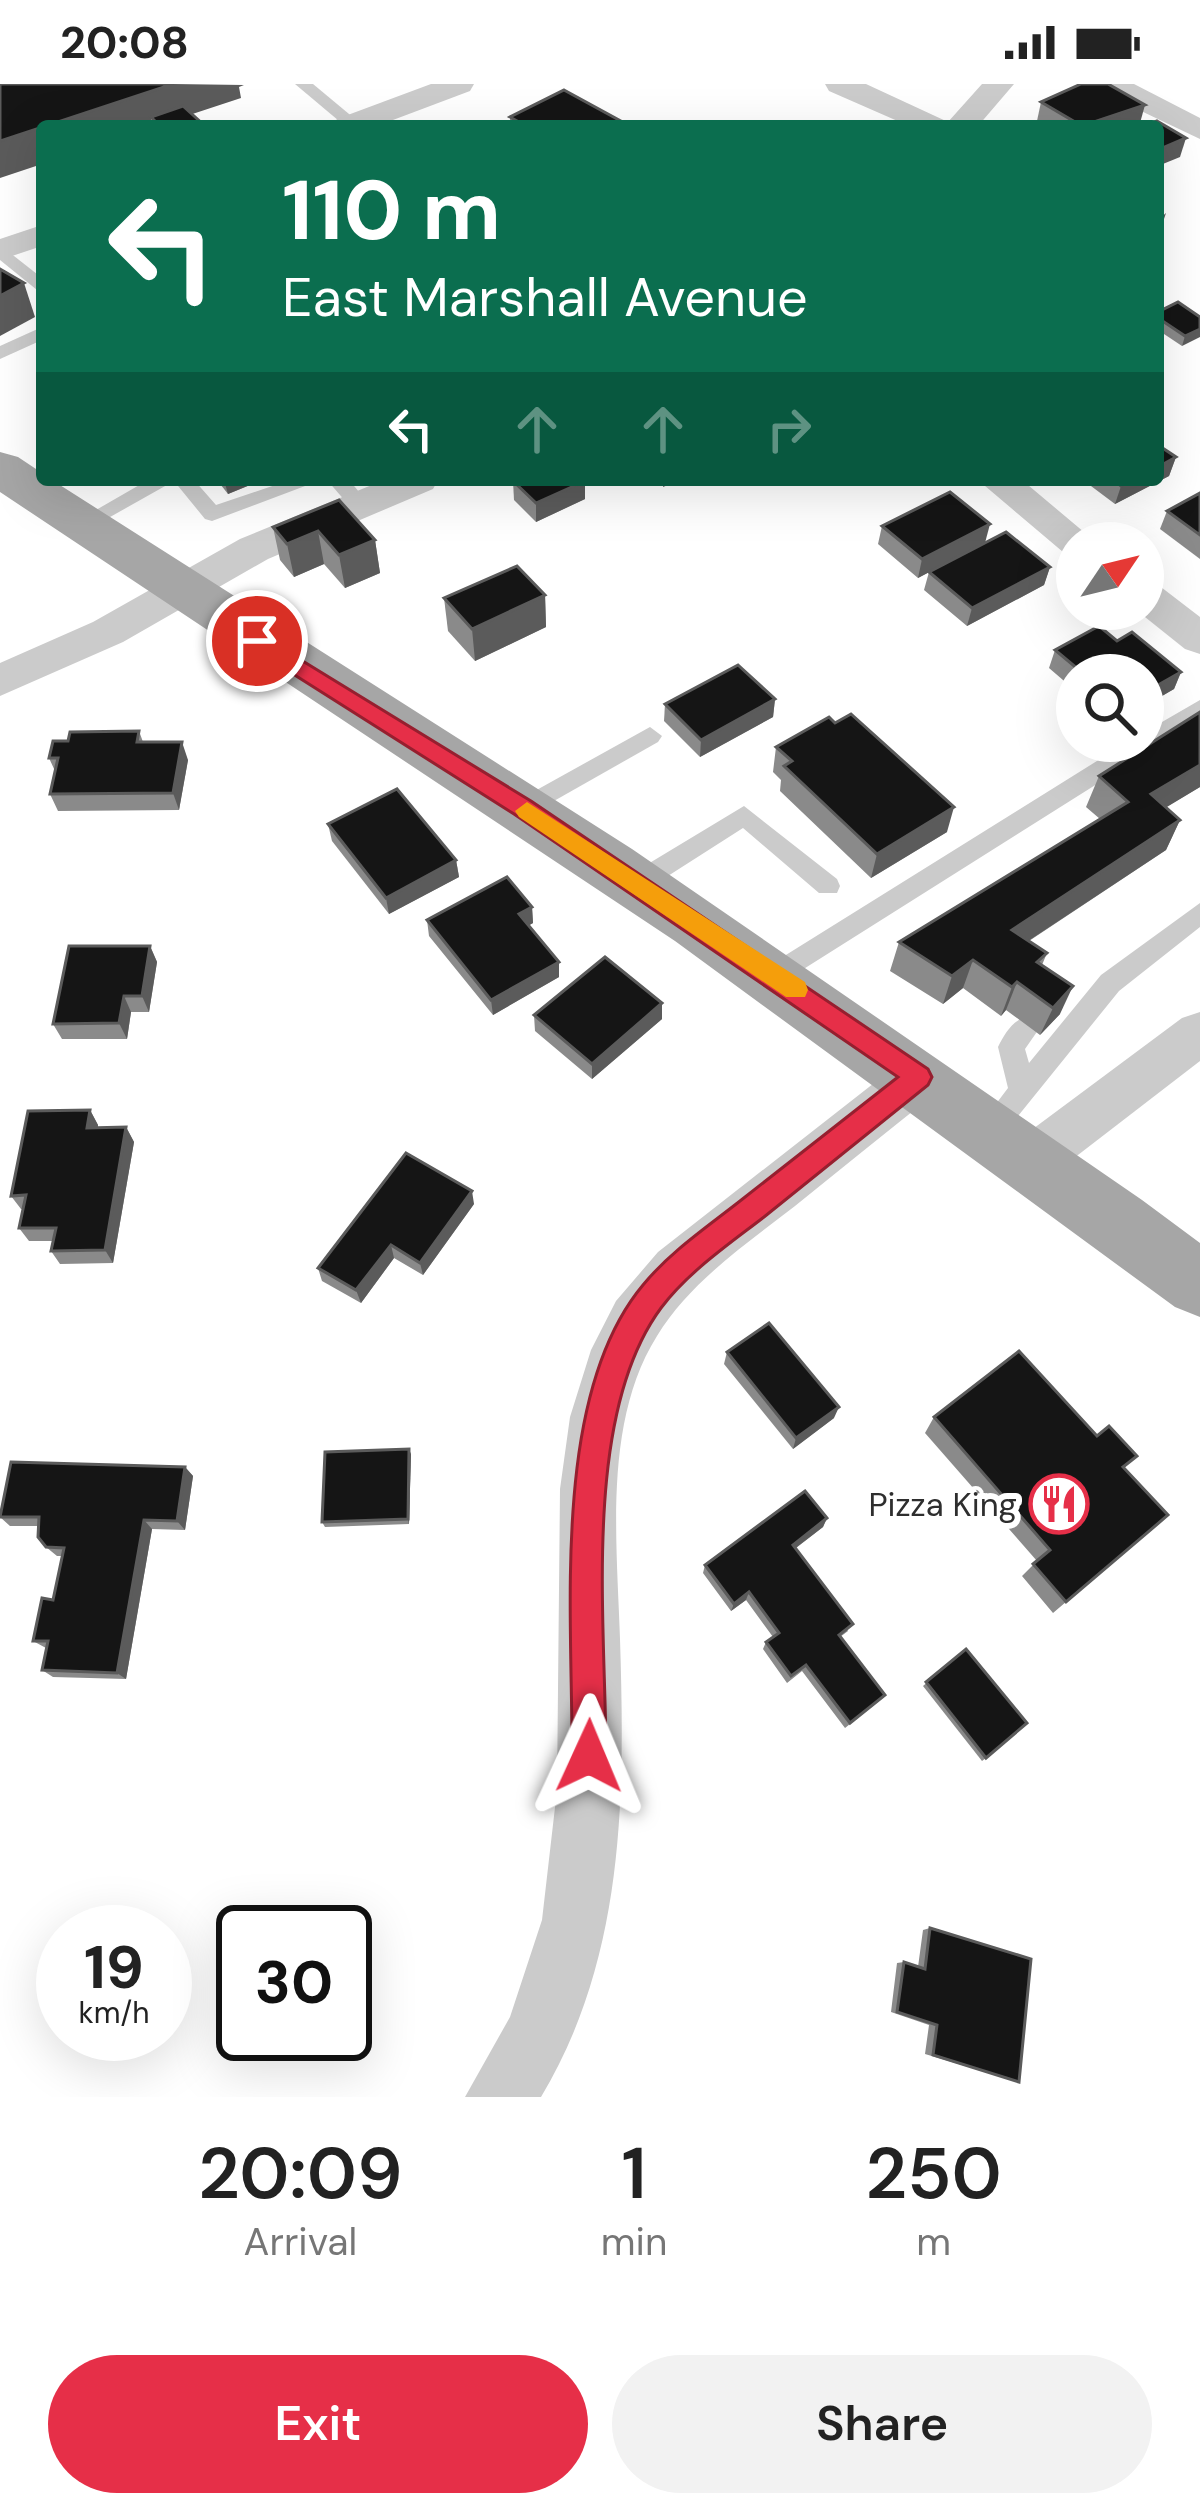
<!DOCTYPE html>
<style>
:root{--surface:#fff;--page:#f2f2f2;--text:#222;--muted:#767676;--accent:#e62f48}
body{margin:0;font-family:"DM Sans",sans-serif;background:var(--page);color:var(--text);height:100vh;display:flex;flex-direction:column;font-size:45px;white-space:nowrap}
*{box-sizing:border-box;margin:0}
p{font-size:39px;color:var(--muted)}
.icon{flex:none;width:66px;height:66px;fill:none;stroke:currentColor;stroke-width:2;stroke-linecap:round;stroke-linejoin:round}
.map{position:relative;height:2013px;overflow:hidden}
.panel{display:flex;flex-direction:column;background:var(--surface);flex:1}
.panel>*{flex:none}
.banner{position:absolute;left:36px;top:36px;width:1128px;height:366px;border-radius:12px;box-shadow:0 12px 48px #0002;background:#0b6e4f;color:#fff;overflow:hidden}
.needle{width:78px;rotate:55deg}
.tools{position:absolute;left:1056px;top:438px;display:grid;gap:24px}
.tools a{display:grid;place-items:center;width:108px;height:108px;border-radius:50%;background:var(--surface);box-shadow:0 12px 48px #0002;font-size:60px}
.speed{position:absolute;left:36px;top:1821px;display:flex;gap:24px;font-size:60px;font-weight:700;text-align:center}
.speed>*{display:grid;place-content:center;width:156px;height:156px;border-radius:50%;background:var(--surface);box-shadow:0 12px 48px #0002;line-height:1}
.speed small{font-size:30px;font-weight:400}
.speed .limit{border:6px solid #111;border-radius:18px;background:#fff;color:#111}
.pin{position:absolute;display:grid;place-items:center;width:102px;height:102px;color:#fff;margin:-51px;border:6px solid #fff;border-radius:50%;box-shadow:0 3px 12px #0007}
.me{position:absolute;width:132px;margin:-66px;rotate:1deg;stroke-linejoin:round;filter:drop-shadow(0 0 9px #0008)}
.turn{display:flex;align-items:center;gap:42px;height:252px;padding:0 48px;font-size:54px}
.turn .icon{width:156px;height:156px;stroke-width:2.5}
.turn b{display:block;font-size:84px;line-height:102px}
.lanes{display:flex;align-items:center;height:114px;padding:0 48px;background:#0003;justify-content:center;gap:60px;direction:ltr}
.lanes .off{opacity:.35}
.eta{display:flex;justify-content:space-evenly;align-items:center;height:204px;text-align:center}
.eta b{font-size:72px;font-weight:600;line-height:84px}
.action{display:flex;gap:24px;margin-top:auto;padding:24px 48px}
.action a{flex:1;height:138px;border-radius:72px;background:var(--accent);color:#fff;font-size:48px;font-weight:600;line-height:138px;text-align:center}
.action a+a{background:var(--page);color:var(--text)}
.status{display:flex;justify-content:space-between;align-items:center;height:84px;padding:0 60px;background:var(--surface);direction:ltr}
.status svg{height:33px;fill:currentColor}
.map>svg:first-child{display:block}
</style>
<div class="status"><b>20:08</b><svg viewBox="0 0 49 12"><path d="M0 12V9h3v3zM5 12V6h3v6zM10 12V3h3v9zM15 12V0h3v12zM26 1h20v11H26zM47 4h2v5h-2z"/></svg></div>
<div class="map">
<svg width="1200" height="2013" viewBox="0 0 1200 2013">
<rect width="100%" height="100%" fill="#fff"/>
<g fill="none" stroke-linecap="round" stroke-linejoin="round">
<g fill="#cbcbcb" fill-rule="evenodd">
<polygon points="295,0 313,0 361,40 345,42"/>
<polygon points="0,161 42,194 42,210 0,176"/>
<polygon points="42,243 42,256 0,275 0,262"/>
<polygon points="148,396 194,396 216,421 290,396 321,396 212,437 205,435 174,397 87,446 80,448 70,441"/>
<polygon points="327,396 349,396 370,421 367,426 353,426"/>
<polygon points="1200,616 1200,635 783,898 765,898 761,891 765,884 1129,657 1143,657 1143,649"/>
<polygon points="650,643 662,652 658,658 531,730 515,730 511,724 515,718"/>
<polygon points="744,722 837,795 840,802 837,809 819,809 743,744 646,806 628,806 625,799 628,792"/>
<path d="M1200,819V843L1119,907L1001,1053L991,1057L981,1053L977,1045L1008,1004L998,963C1006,947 1018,928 1037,934L1041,942L1025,965L1029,979L1101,891Z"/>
</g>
<g fill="#cbcbcb" fill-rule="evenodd">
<polygon points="431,0 474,0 470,7 377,42 332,42 337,35"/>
<polygon points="825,0 866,0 948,38 982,0 1014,0 978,42 909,42 829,7"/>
<polygon points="1095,0 1134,0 1200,34 1200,55 1099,7"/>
<polygon points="42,141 42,162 0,176 0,155"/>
<polygon points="384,396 438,396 433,405 268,475 123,558 0,612 0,579 93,538 240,455"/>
<polygon points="978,396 1022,396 1097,459 1077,459 1077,472 1063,468"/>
<polygon points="1143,496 1157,500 1200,533 1200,570 1185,565 1135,525 1143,525"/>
<polygon points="1200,928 1200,977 1052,1091 1033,1098 1014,1091 1007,1075 1014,1059 1182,934"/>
<path d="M919,971L937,978L944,993L937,1008C889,1046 842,1084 795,1122C746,1160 690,1198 657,1252C603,1338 617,1458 620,1555C625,1713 625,1873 541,2013H465L510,1933L542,1836L557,1706L560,1405L570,1333L591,1266L616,1217L658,1168L901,978Z"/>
</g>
<polygon fill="#a6a6a6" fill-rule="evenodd" points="0,368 18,373 42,389 42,396 52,396 632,765 1142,1116 1200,1159 1200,1233 1175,1223 675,857 0,408"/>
</g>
<g fill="#8a8a8a">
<polygon points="1041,18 1140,39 1132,42 1046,42 1037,37"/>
<polygon points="510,33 630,42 510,42"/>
<polygon points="1158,228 1200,233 1182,262 1158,246"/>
<polygon points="1176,373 1169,392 1115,420 1083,396 1158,396"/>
<polygon points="217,396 262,396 228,410"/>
<polygon points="513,397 585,415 536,438 514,416"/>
<polygon points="1200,409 1200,475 1160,445 1167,427"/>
<polygon points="339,416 375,456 380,489 345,504 324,480 294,493 280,476 273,443"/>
<polygon points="882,442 985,459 1050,483 1044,501 967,542 924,506 929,488 918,494 878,460"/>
<polygon points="545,511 546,543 475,577 448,547 444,514"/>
<polygon points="1117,557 1181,588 1174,605 1143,623 1143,591 1077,591 1077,608 1049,584 1055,566"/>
<polygon points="775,615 773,633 700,673 664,637 665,620"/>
<polygon points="835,639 947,748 871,794 780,707 781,696 773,688 776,663"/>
<polygon points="139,647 143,658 188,676 179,726 58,727 50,710 55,687 49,674"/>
<polygon points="1099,692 1200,703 1166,723 1180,736 1166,766 1029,857 1047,869 1042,881 1060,930 1040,951 1006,926 1001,932 963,904 943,920 890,887 899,858 1100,735 1086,723"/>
<polygon points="328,740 456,776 459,793 389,830 332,757"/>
<polygon points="532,823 533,839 528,842 559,893 493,931 429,852 427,836"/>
<polygon points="150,862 157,878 149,928 131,928 127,955 62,955 53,940"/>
<polygon points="534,931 662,935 592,995 535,947"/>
<polygon points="90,1026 98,1041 98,1044 126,1043 134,1058 113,1179 60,1180 51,1167 53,1157 29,1157 19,1144 24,1125 21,1125 11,1112"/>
<polygon points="474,1120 423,1191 394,1174 361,1219 322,1197 318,1184"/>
<polygon points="727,1268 834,1334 793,1365 724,1280"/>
<polygon points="934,1333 1097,1352 1137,1372 1124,1384 1168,1431 1053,1529 1022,1492 1037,1477 925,1349"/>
<polygon points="411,1370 409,1440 325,1443 322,1438"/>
<polygon points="185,1383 193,1392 185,1446 152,1445 126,1595 53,1593 42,1586 46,1564 33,1557 53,1516 62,1472 57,1472 46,1463 38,1442 10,1442 0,1433 0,1427"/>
<polygon points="827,1434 823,1443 796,1464 848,1547 840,1553 879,1617 845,1644 802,1587 787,1599 763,1565 766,1558 773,1553 746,1516 731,1527 703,1489 705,1481"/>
<polygon points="966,1565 986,1674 982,1677 923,1602"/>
<polygon points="930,1844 1019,1998 925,1970 929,1941 891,1928 897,1879 904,1878 918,1883 923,1846"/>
</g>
<g fill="#5b5b5b">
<polygon points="173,0 244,1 239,3 241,14 159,41 151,33 153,42 45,42"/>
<polygon points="1145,21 1140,39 1132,42 1082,42"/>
<polygon points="42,43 42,80 0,94 0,57"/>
<polygon points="1186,54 1180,73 1158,82 1158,66"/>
<polygon points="1166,129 1158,153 1158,136"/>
<polygon points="24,199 35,233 0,252 0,212"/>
<polygon points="1200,245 1200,253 1182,262 1185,252"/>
<polygon points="1176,373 1169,392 1115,420 1121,402 1132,396 1158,396 1158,383"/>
<polygon points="224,396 262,396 228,410"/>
<polygon points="664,396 680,396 663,403"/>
<polygon points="585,397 585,415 536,438 536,419"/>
<polygon points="990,440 985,459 918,494 922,475"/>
<polygon points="318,447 324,480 294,493 287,460"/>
<polygon points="375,456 380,489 345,504 339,471"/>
<polygon points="1050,483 1044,501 967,542 972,524"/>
<polygon points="545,511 546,543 475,577 472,545"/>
<polygon points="1181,588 1174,605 1143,623 1144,609"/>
<polygon points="775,615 773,633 700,673 701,656"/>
<polygon points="182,658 188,676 179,726 173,709"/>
<polygon points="1200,681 1200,703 1137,741 1151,710"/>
<polygon points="954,723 947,748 871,794 877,770"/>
<polygon points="1180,736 1166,766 1001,875 1012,846"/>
<polygon points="456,776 459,793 389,830 386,814"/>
<polygon points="532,823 533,839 520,846 519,830"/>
<polygon points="150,862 157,878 149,928 142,912"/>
<polygon points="973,876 963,904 943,920 952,892"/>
<polygon points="559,878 559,893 493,931 491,916"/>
<polygon points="1017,898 1006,926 1001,932 1012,903"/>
<polygon points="1073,902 1060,930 1040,951 1053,924"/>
<polygon points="124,912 131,928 127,955 119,939"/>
<polygon points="662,919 662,935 592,995 592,980"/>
<polygon points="90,1026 98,1041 95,1058 87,1044"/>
<polygon points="126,1043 134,1058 113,1179 105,1166"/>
<polygon points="472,1107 474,1120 423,1191 420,1179"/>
<polygon points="391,1161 394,1174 361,1219 356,1206"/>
<polygon points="839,1323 834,1334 793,1365 796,1354"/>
<polygon points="409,1365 411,1370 409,1440 408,1435"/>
<polygon points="185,1383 193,1392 185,1446 177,1437"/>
<polygon points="827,1434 823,1443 789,1469 793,1461"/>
<polygon points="144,1436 152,1445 126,1595 117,1589"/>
<polygon points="749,1508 746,1516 731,1527 734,1520"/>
</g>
<g fill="#151515" stroke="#5b5b5b" stroke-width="3">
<polygon points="0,0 173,0 0,57"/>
<polygon points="1081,0 1108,0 1145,21 1082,42 1041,18"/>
<polygon points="564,6 630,42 526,42 510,33"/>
<polygon points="183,22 205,42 160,42 151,33"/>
<polygon points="1157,37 1186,54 1158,66 1158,42 1144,42"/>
<polygon points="0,185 24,199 0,212"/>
<polygon points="1178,218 1200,233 1200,245 1185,252 1158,234 1158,228"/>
<polygon points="1158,361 1176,373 1158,383"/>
<polygon points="516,396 584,396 585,397 536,419 513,397"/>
<polygon points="1114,396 1132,396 1121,402"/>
<polygon points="950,408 990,440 922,475 882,442"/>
<polygon points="1200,409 1200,451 1167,427"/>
<polygon points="339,416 375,456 339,471 318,447 287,460 273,443"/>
<polygon points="1006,448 1050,483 972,524 929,488"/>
<polygon points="517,482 545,511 472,545 444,514"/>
<polygon points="1099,542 1117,557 1132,548 1181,588 1144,609 1143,591 1085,591 1055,566"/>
<polygon points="738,581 775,615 701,656 665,620"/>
<polygon points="1200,628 1200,681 1151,710 1180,736 1012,846 1047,869 1037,878 1073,902 1053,924 1017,898 1012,903 973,876 952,892 899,858 1128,718 1099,692"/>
<polygon points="851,630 954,723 877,770 784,682 792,677 776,663 829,633 835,639"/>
<polygon points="139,647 137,658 182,658 173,709 50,710 58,674 49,674 53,657 68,657 70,648"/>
<polygon points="397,705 456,776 386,814 328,740"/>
<polygon points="507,793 532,823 519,830 559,878 491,916 427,836"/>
<polygon points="69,862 150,862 142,912 124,912 119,939 53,940"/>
<polygon points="605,873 662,919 592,980 534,931"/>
<polygon points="90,1026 87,1044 126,1043 105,1166 51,1167 56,1144 19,1144 26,1111 11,1112 28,1027"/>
<polygon points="406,1069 472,1107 420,1179 391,1161 356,1206 318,1184"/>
<polygon points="769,1239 839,1323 796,1354 727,1268"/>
<polygon points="1019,1267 1097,1352 1109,1342 1137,1372 1123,1383 1168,1431 1066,1518 1033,1480 1050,1466 934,1333"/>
<polygon points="409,1365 408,1435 322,1438 325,1368"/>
<polygon points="11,1378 185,1383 177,1437 144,1436 117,1589 42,1586 48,1557 33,1557 42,1514 53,1516 64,1464 46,1463 38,1453 39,1433 0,1433"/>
<polygon points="805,1407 827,1434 793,1461 853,1540 839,1551 885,1611 850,1639 806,1581 791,1592 766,1558 779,1549 749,1508 734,1520 705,1481"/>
<polygon points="966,1565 1027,1639 986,1674 926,1598"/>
<polygon points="930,1844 1031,1875 1019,1998 933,1971 937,1941 897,1928 904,1878 925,1885"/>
</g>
<path fill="#e62f48" stroke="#961f2f" stroke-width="3" d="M257,549L531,717L928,985L932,993L928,1001C874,1045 819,1089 764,1133C729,1160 688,1188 661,1224C581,1332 606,1541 606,1672L601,1684L589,1689L577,1684L572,1672C573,1534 550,1312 643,1201C670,1168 707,1143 740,1117C792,1076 845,1035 898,993L514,730L249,562L246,557Z"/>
<polygon fill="#f59e0b" points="527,718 805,898 808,906 805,913 786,913 519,733 515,727"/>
<defs>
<g id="restaurant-ring" transform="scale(3)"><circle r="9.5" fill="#fff" stroke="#e62f48" stroke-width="1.5"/><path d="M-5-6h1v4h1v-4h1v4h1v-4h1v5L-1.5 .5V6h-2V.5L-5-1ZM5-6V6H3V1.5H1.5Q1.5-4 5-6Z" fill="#e62f48"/></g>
</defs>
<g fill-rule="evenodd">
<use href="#restaurant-ring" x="1059" y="1420"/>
</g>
<g text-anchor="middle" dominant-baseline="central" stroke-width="12" stroke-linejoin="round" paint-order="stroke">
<g font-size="33" fill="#2e2e2e" stroke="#fff" text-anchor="end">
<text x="1017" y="1420">Pizza King</text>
</g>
</g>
</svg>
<div class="tools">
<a><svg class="needle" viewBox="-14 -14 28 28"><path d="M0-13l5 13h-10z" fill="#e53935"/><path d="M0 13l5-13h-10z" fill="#767676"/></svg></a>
<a><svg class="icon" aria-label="search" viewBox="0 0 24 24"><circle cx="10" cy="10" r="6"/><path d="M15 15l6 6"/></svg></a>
</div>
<div class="speed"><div>19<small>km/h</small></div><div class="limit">30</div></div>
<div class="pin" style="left:257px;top:557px;background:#d93025"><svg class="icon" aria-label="arrive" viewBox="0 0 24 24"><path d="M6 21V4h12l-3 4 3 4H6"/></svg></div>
<svg class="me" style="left:589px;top:1672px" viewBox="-20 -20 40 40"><path d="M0-17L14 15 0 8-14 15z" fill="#e62f48" stroke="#fff" stroke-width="4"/></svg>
<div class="banner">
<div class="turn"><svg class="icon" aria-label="left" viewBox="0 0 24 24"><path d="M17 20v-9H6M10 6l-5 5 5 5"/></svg><div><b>110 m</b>East Marshall Avenue</div></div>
<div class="lanes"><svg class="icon" aria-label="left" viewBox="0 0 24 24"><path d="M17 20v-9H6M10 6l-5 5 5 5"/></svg><svg class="icon off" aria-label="ahead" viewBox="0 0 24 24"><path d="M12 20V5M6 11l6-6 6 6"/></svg><svg class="icon off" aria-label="ahead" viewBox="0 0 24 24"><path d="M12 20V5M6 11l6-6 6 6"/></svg><svg class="icon off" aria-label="right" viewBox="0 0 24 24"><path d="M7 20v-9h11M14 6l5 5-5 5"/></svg></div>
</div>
</div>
<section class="panel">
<div class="eta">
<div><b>20:09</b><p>Arrival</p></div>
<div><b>1</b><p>min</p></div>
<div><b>250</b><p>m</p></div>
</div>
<div class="action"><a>Exit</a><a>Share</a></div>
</section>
